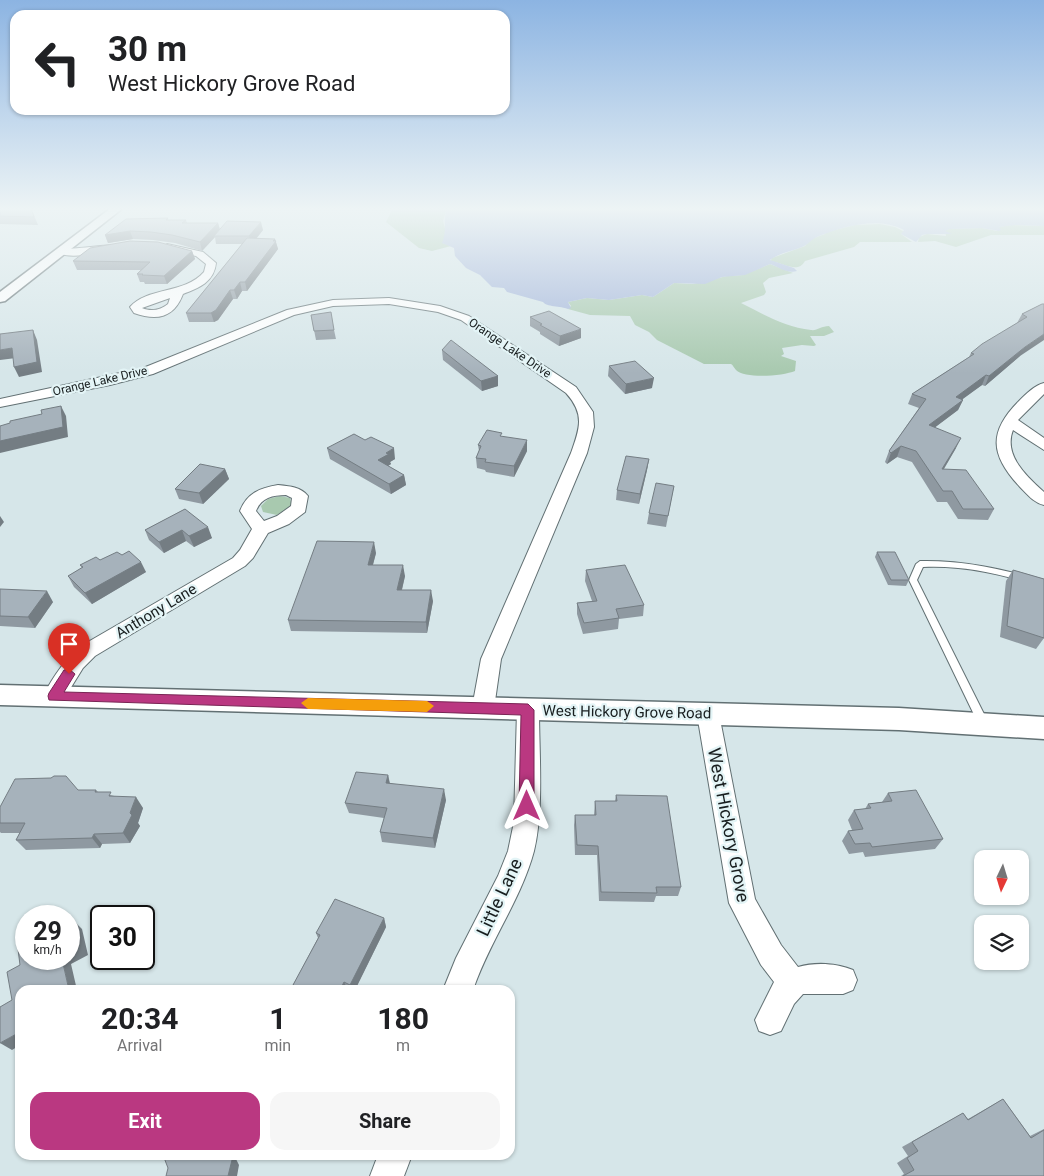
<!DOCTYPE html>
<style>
:root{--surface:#fff;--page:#f6f6f6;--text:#202124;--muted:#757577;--accent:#ba3881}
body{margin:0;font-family:Roboto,sans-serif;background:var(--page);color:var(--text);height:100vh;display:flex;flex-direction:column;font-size:19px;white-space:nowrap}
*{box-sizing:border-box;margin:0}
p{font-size:16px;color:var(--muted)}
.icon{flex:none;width:28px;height:28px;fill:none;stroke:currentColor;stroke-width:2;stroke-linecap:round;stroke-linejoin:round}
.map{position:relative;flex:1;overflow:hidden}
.panel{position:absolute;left:15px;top:985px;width:500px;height:175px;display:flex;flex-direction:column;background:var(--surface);border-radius:15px;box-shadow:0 1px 4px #0004}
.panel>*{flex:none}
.banner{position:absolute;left:10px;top:10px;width:500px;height:105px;border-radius:15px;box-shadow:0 1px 4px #0004;background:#fff;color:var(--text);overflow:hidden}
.needle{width:32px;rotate:184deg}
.controls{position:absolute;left:974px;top:850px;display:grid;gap:10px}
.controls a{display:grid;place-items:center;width:55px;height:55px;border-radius:10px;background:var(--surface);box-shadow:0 1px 4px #0004;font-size:25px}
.speed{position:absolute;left:15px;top:905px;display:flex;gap:10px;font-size:25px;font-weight:700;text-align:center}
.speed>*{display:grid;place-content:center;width:65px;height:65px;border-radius:50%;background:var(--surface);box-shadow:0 1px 4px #0004;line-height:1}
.speed small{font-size:12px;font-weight:400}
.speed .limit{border:2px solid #111;border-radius:8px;background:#fff;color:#111}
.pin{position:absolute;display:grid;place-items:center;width:42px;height:42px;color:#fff;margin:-51px -21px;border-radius:50% 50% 50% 0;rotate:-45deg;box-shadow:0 0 5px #0007}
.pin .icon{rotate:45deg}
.me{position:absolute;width:55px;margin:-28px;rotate:0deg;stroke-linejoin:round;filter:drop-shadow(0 0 4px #0008)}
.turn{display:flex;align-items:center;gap:18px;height:105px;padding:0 15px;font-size:22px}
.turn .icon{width:65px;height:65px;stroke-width:2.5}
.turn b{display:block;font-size:35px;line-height:42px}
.eta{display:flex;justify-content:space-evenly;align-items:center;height:85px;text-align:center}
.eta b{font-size:30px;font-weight:700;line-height:35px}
.primary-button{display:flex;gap:10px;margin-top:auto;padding:10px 15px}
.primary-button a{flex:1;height:58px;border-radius:15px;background:var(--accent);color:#fff;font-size:20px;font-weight:700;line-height:58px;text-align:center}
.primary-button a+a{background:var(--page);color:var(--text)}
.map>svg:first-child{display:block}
</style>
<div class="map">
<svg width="1044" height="1176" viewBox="0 0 1044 1176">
<rect width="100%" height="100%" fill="#d6e6e9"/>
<g fill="#a8c9af">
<polygon points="393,208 447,208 443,221 446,232 443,243 451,246 432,251 419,248 386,222"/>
<path d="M880,224L895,227L905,232L901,234L912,242H860L854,247L805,261C797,275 783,261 770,262L772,258L805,246L811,239L825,234L826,232L855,225Z"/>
<polygon points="1011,225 1044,226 1044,235 991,235 956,247 935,241 918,242 919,237 927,234 946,236 945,230 949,229 982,228 997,231 999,227"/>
<path d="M770,264L793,273L769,278L763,283L766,292L764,295L741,303C763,314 785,327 811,330C817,331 821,326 829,326L834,332L824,336H810L816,345L814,346L802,345L782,348L784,354L781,356L796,361L795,371C783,376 745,379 736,370C734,368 733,365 731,364H704L657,340L649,332L635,325L630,316L590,315L568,309L571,306L568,302L587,298L609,300L642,295L653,297L674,283L693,284L727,276L743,275Z"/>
<polygon points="280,496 290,498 292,506 277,515 263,512 261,506 268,499"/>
</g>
<path fill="#a3b5da" d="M447,208H1044V226L1015,225L999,227L1001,230L999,231L982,228L949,229L945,231L952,234H927L922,235L916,242L901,234L904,230C877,216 843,227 819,236C811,239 808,245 802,247C792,251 779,253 770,260L794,268L797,271C787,274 779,267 770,264L745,275L722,277L705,284L674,283L653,297L642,295L609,300L587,298L568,302L571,308L568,309C561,306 546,307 543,302L507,292L504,288L492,287L480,275L466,268L455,256L454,248L442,243C448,227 442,224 447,208Z"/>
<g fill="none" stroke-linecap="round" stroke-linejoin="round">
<g stroke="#627073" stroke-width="2">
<path id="service" d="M920,561C963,560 1003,569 1044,581V587C1004,575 965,565 923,567L917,580L989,724L988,727L984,728L980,727L909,580L916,564Z"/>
</g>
<g stroke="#627073" stroke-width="2">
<g id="minor">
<path d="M167,244L203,252L216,263C214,282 199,288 183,294C174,318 157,321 134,313L130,307C147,287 185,294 204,272L206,264L196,256L164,249L162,247ZM170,298L168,304C161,310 151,312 142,308Z"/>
<path d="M110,245L113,246V250C101,253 67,260 57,252C61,248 100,247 110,245Z"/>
<path d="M389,298L440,306L469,316L576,387L593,412L594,427L587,453L501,659L494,708L491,714L483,717L475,714L472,708L481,659L571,453C580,428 585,414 566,393L461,320L438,312L389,304L333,306L294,315L153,374L110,385L0,407V399L143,368L287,310L333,300Z"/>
<path d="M1044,383V394L1018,420L1044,438V450L1013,430C1003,455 1027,477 1044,492V505C1034,503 1027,494 1020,487C990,455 988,432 1019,401C1026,394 1035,385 1044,383Z"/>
<path d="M278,485C289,486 301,487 308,496L305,512L289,524L268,533L253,558L245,566L95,656L83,668L62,702L54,705L46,702L43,696C53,677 65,659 81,646L233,558L240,550L252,529L240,511C247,493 260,488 278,485ZM286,495L292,498L291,506L277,516L264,521L256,511C261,498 272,495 286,495Z"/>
<path d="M528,701L536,704L539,710C539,753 544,810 534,851C521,900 489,942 473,990H443L456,958L498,876L508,851L514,822L517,710L520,704Z"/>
<path d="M708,705L716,708L719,714L755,899L781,945L798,967C815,962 837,963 853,970L857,980L853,990L843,994H803L794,1004L781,1031L770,1035L759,1031L755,1020L774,982L761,965L729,903L697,714L700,708Z"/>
<polygon points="378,1155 412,1155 404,1176 370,1176"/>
</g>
</g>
<g stroke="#627073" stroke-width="3">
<g id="tertiary">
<polygon points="111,208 123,208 5,301 0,302 0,292"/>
<polygon points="0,685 899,708 1044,717 1044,739 899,730 0,705"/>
</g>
</g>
<use href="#service" fill="#fff" fill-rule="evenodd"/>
<use href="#minor" fill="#fff" fill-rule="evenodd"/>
<use href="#tertiary" fill="#fff" fill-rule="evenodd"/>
</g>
<g fill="#8f99a1">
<polygon points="0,208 31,208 38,225 0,224"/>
<polygon points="168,218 168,220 186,220 187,223 218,223 220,229 263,230 256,239 275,239 278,249 247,291 242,291 237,299 233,299 218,320 214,322 189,322 186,313 242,244 216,244 215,237 202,251 175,243 153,240 133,239 108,243 105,235"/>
<polygon points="192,251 195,259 167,284 145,284 144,282 140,282 137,274 141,270 77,270 73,261"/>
<polygon points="1042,304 1020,356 985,386 982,385 962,399 963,400 958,410 935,427 956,448 944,469 994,509 988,520 958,519 947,502 937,502 912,462 897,457 887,464 885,462 889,451 919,408 908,404 912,394 969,357 971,353 1017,323 1022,314"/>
<polygon points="311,315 334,330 336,339 316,340"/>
<polygon points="530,317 581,338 559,346 540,334 540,332 530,326"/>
<polygon points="442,350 498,376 498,386 482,391 443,360"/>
<polygon points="609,366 652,388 625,394 608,376"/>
<polygon points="502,437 527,451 514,477 486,472 485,470 477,468 476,458 479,451 478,445"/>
<polygon points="327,448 395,459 390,462 391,464 388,466 404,475 406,485 391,494 330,459"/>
<polygon points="649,459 647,470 639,504 616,500 617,490"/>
<polygon points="225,469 229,479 203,504 179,499 175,489"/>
<polygon points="674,486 666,527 647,524 649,513"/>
<polygon points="185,509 212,538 194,547 186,541 164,553 149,540 145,530"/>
<polygon points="877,552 909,580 906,586 888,585 875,557"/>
<polygon points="376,553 373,565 405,576 402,590 433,601 427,633 291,631 288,620"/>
<polygon points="122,555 146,572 92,604 74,587 68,576 82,568 80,565"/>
<polygon points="586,570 644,605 643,616 619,619 618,629 583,634 577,614 577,603 592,601 585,581"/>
<polygon points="1013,570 1044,579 1044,638 1036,649 1000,637 1006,581"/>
<polygon points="0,589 53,602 35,628 0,626"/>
<polygon points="388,775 390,783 446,800 435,848 382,842 380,832 384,818 349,813 345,803"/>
<polygon points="78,790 96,790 98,792 114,796 143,808 138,823 140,826 130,843 102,844 100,848 26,850 16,840 20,833 1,833 0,832 0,807"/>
<polygon points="888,793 943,839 935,849 865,857 863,852 849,854 842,841 848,831 852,830 848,820 854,810 865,809 868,804 882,802"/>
<polygon points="616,795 681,887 678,896 656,896 654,902 599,901 597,855 575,855 574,825 575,815 594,815 595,801 615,801"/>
<polygon points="384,918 386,927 355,990 296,990 293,985 318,938 316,933"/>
<polygon points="1003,1099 1030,1136 1044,1129 1044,1176 901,1176 904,1174 897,1163 908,1156 902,1147 963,1113 968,1119"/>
</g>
<g fill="#747d83">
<polygon points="261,222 263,230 251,245 249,236"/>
<polygon points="218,223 220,231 214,236 215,237 202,251 200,242"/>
<polygon points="130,231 133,239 108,243 105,235"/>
<polygon points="275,239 278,249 247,291 245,282"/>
<polygon points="192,251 195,259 167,284 164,276"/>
<polygon points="240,282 242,291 237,299 234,290"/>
<polygon points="230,290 233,299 218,320 214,322 211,313"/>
<polygon points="581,329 581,338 559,346 560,336"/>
<polygon points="33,330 37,340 42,372 19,377 14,367"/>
<polygon points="1044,334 1044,340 1020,356 985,386 989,376 1025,347"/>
<polygon points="12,348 16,358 0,360 0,350"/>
<polygon points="986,375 982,385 952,407 956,397"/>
<polygon points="498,376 498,386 482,391 481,381"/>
<polygon points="654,378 652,388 625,394 626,384"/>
<polygon points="963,400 958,410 925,435 929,425"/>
<polygon points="61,406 66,416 68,437 0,453 0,441"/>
<polygon points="961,438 956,448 937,480 942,469"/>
<polygon points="527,440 527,451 514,477 514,466"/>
<polygon points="901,446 897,457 887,464 891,453"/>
<polygon points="394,448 395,459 390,462 391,464 380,471 378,460 386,453"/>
<polygon points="649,459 647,470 639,504 640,494"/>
<polygon points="225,469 229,479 203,504 199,493"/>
<polygon points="404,475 406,485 391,494 389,484"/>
<polygon points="0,516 4,522 0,527"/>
<polygon points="208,527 212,538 194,547 189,536"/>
<polygon points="182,530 186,541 164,553 159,542"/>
<polygon points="374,542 376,553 370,575 368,565"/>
<polygon points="141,562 146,572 92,604 85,593"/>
<polygon points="403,565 405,576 399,601 397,590"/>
<polygon points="431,590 433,601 427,633 426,622"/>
<polygon points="47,591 53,602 35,628 28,617"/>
<polygon points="388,775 390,786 386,783"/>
<polygon points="444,789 446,800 435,848 433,838"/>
<polygon points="136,797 143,808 138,823 140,826 130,843 123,833"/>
<polygon points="94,834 102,844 100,848 92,838"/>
<polygon points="384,918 386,927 355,990 353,990 350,985"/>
<polygon points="73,920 82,929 88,955 71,964 77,990 69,990 62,959 69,959 69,952"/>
<polygon points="344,982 348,990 340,990"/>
<polygon points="20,1032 20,1045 12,1050 0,1043"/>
<polygon points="229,1155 234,1155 239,1165 237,1176 228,1176"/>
</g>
<g fill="#a6b2bb" stroke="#747d83">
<polygon points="0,208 31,208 34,217 0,216"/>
<polygon points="168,218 166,220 186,220 182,223 218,223 200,242 172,235 151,232 130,231 105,235 126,219"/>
<polygon points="227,221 261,222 249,236 214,236"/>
<polygon points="247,238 275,239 273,241 276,241 245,282 240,282 234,290 230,290 216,310 211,313 186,313"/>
<polygon points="130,241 158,242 192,251 164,276 142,275 143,274 137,274 150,262 73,261 90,248"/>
<polygon points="1042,304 1044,304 1044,334 1025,347 989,376 986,375 956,397 963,400 929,425 961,438 942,469 966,470 994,509 963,509 952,491 943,491 916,451 901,446 891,453 889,451 926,399 912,394 974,354 971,353 982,344 1027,317 1022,314"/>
<polygon points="549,311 581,329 560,336 540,325 542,324 530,317"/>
<polygon points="331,312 334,330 314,331 311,315"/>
<polygon points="33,330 37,362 14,367 12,348 0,350 0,334"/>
<polygon points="451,340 498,376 481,381 442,350"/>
<polygon points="635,361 654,378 626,384 609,366"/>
<polygon points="61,406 63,427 0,441 0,426 10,423 10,421 42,414 41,410"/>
<polygon points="487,430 502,433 500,436 527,440 514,466 485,462 486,459 476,458 481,446 478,445"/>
<polygon points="354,434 365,440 371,437 394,448 386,453 389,454 378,460 404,475 389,484 327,448"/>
<polygon points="626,456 649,459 640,494 617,490"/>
<polygon points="200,464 225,469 199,493 175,489"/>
<polygon points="656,483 674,486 668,516 649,513"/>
<polygon points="185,509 208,527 189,536 182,530 159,542 145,530"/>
<polygon points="317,541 374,542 368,565 403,565 397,590 431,590 426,622 288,620"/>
<polygon points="129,551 141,562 85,593 68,576 83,567 80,565 96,557 100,560 117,552 122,555"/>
<polygon points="877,552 895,552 909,580 891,580"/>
<polygon points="625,565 644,605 616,609 619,618 584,623 577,603 597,601 586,570"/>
<polygon points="1013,570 1044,579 1044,638 1007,626"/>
<polygon points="0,589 47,591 28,617 0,616"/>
<polygon points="356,772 388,775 386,783 444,789 433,838 380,832 387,808 345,803"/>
<polygon points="54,776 66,776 78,790 96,790 95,792 111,792 109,796 136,797 130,813 132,815 123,833 94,834 92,838 16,840 25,823 0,823 0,807 15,779 51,778"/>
<polygon points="916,790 943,839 872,847 870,843 855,844 848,831 863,829 854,810 871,808 868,804 892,801 888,793"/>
<polygon points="616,795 667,796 681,887 656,887 657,893 601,892 598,846 577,845 575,815 596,815 595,801 617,801"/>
<polygon points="335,899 384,918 350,985 344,982 340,990 305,990 293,985 320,935 316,933"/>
<polygon points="73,920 79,947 69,952 69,923"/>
<polygon points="26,944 26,959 62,959 69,990 20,990 20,1032 0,1043 0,1007 12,1000 7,972 20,965 18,949"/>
<polygon points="1003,1099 1031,1138 1044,1130 1044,1176 903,1176 914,1170 907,1158 918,1151 912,1142 963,1113 968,1120"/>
<polygon points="163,1155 229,1155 232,1160 228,1176 166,1176 168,1168"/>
</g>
<linearGradient id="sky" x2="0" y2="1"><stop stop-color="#8cb4e2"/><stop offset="0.56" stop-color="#edf4f5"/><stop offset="1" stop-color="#edf4f5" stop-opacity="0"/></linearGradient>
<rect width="1044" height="373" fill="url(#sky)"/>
<polygon fill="#ba3881" stroke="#792454" points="69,669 75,674 64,692 528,704 534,710 534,806 532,810 527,812 522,810 519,806 521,715 49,700 48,696 49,693 64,670"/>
<polygon fill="#f59e0b" points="308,698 427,701 434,706 427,712 308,709 301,703"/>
<g text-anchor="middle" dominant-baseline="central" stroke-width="4.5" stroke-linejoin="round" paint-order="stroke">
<g font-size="12" fill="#181e1f" stroke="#e3f4f6">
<text transform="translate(510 348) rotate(34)">Orange Lake Drive</text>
<text transform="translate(100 381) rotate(-13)">Orange Lake Drive</text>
</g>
<g font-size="15" fill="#181e1f" stroke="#e3f4f6">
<text transform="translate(156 611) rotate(-31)">Anthony Lane</text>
<text transform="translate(627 712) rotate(1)">West Hickory Grove Road</text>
</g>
<g font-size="18" fill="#181e1f" stroke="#e3f4f6">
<text transform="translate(729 825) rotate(79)">West Hickory Grove</text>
<text transform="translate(499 897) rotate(-65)">Little Lane</text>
</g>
</g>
</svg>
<div class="controls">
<a><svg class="needle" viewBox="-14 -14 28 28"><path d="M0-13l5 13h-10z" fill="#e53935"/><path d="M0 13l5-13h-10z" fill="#757577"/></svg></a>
<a><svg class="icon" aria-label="layers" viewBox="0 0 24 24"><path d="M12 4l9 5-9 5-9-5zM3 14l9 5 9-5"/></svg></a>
</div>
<div class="speed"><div>29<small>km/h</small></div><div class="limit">30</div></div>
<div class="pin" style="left:69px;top:674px;background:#d93025"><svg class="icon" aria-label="arrive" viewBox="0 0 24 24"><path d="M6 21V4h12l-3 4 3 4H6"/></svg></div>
<svg class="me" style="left:527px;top:806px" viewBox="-20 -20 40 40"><path d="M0-17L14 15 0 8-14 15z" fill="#ba3881" stroke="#fff" stroke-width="4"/></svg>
<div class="banner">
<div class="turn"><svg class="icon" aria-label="left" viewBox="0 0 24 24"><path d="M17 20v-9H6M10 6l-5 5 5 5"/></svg><div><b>30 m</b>West Hickory Grove Road</div></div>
</div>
<section class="panel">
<div class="eta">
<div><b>20:34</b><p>Arrival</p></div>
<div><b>1</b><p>min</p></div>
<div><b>180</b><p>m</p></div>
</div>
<div class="primary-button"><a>Exit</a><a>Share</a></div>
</section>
</div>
